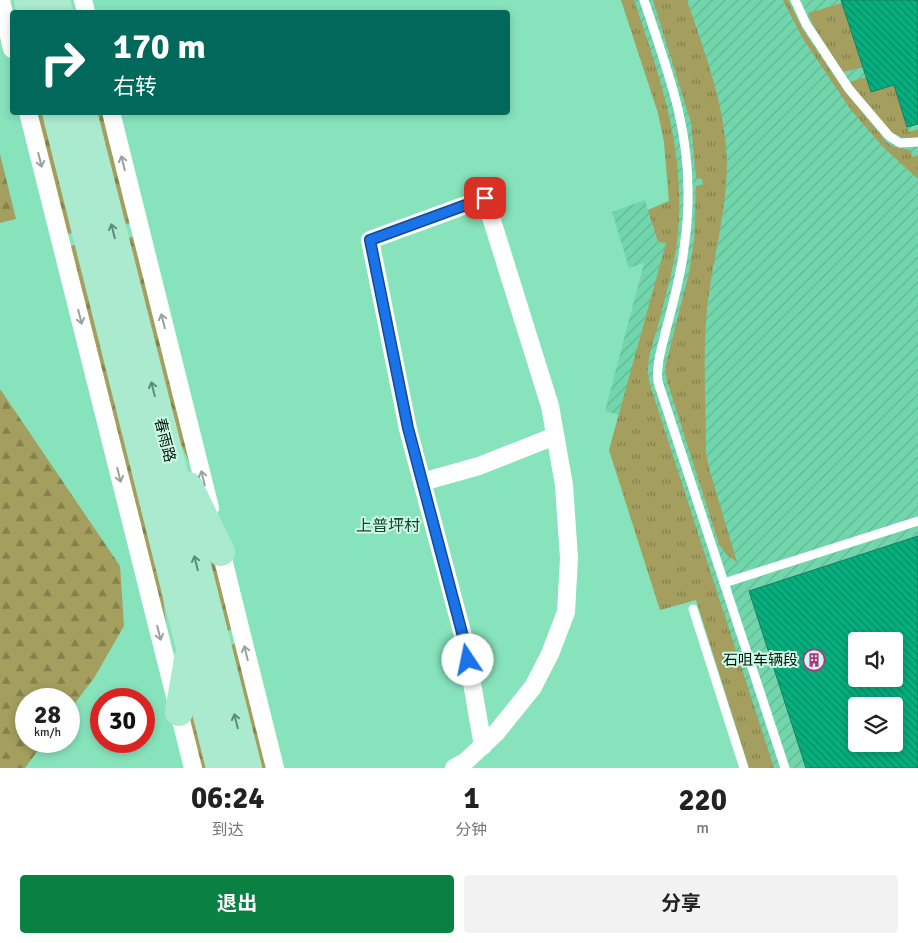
<!DOCTYPE html>
<html lang="zh">
<meta charset="utf-8">
<style>
:root{--surface:#fff;--page:#f2f2f2;--text:#222;--muted:#767676;--accent:#0b8043}
body{margin:0;font-family:Signika,"Noto Sans SC",sans-serif;background:var(--page);color:var(--text);height:100vh;display:flex;flex-direction:column;font-size:19px;white-space:nowrap}
*{box-sizing:border-box;margin:0}
p{font-size:16px;color:var(--muted)}
.icon{flex:none;width:28px;height:28px;fill:none;stroke:currentColor;stroke-width:2;stroke-linecap:round;stroke-linejoin:round}
.map{position:relative;height:768px;overflow:hidden}
.panel{display:flex;flex-direction:column;background:var(--surface);flex:1}
.panel>*{flex:none}
.guide{position:absolute;left:10px;top:10px;width:500px;height:105px;border-radius:5px;box-shadow:0 2px 8px #0003;background:#00695c;color:#fff;overflow:hidden}
.buttons{position:absolute;left:848px;top:632px;display:grid;gap:10px}
.buttons a{display:grid;place-items:center;width:55px;height:55px;border-radius:5px;background:var(--surface);box-shadow:0 2px 8px #0003;font-size:25px}
.speed{position:absolute;left:15px;top:688px;display:flex;gap:10px;font-size:25px;font-weight:700;text-align:center}
.speed>*{display:grid;place-content:center;width:65px;height:65px;border-radius:50%;background:var(--surface);box-shadow:0 2px 8px #0003;line-height:1}
.speed small{font-size:12px;font-weight:400}
.speed .limit{border:8px solid #d22;background:#fff;color:#111}
.pin{position:absolute;display:grid;place-items:center;width:42px;height:42px;color:#fff;margin:-21px;border-radius:10px;box-shadow:0 2px 8px #0006}
.me{position:absolute;width:55px;margin:-28px;rotate:349deg;stroke-linejoin:round;filter:drop-shadow(0 0 4px #0008)}
.turn{display:flex;align-items:center;gap:18px;height:105px;padding:0 20px;font-size:22px}
.turn .icon{width:65px;height:65px;stroke-width:2.5}
.turn b{display:block;font-size:35px;line-height:42px}
.eta{display:flex;justify-content:space-evenly;align-items:center;height:85px;text-align:center}
.eta b{font-size:30px;font-weight:700;line-height:35px}
.button{display:flex;gap:10px;margin-top:auto;padding:10px 20px}
.button a{flex:1;height:58px;border-radius:5px;background:var(--accent);color:#fff;font-size:20px;font-weight:700;line-height:58px;text-align:center}
.button a+a{background:var(--page);color:var(--text)}
.map>svg:first-child{display:block}
</style>
<div class="map">
<svg width="918" height="768" viewBox="0 0 918 768">
<defs>
<pattern id="industrial-furrows" width="10" height="10" patternUnits="userSpaceOnUse" patternTransform="scale(1.25)"><rect width="10" height="10" fill="#72d6ad"/><path d="M-1 1l2-2M0 10L10 0M9 11l2-2" fill="none" stroke="#61b794"/></pattern>
<pattern id="grass-tufts" width="24" height="20" patternUnits="userSpaceOnUse" patternTransform="scale(1.25)"><rect width="24" height="20" fill="#a49f5e"/><path d="M3 7l-1-3M5 7V3M7 7l1-3M15 17l-1-3M17 17v-4M19 17l1-3" fill="none" stroke="#83814c"/></pattern>
<pattern id="forest-firs" width="22" height="20" patternUnits="userSpaceOnUse" patternTransform="scale(1.25)"><rect width="22" height="20" fill="#a49f5e"/><path d="M5 1l3.5 6h-7zM16 11l3.5 6h-7z" fill="#83814c"/></pattern>
<pattern id="building-back-hatch" width="6" height="6" patternUnits="userSpaceOnUse" patternTransform="scale(1.25)"><rect width="6" height="6" fill="#07af7f"/><path d="M-1 5l2 2M0 0l6 6M5-1l2 2" fill="none" stroke="#068d66"/></pattern>
</defs>
<rect width="100%" height="100%" fill="#87e3bc"/>
<path fill="url(#industrial-furrows)" fill-rule="evenodd" d="M621,0H918V768H749L696,600L660,610L609,450L619,415L605,411L644,263L629,268L612,212L645,200L648,210L669,201L664,141L658,113ZM856,641H894V679H856ZM856,706H894V744H856Z"/>
<g fill="url(#grass-tufts)">
<path d="M621,0H634C661,81 685,146 678,233C675,265 665,297 657,329C653,342 648,356 648,370C647,376 650,382 651,388L774,768H749L696,600L660,610L609,450L666,243L658,242L648,210L669,201L664,141L658,113Z"/>
<path d="M653,0H687C703,48 722,96 726,147C731,204 710,263 706,320C703,364 706,409 706,453L709,468L737,562L727,555L719,544L667,381L665,367L667,360L689,273L694,241L696,186L703,185L702,179L696,178L691,123Z"/>
<polygon points="783,0 788,0 802,28 843,89 885,140 891,146 910,150 913,157 918,155 918,179 883,147 851,110 803,39"/>
<polygon points="842,3 863,67 843,72 813,25 808,13"/>
<polygon points="866,77 871,92 894,85 909,132 918,129 918,137 903,138 891,132 849,82"/>
</g>
<g fill="url(#forest-firs)">
<polygon points="34,113 42,113 72,233 65,235"/>
<polygon points="96,113 105,113 132,223 124,225"/>
<polygon points="0,154 16,219 0,223"/>
<polygon points="136,236 193,470 179,440 127,238"/>
<polygon points="76,245 163,597 167,633 68,247"/>
<polygon points="0,389 120,566 124,626 94,678 69,711 69,699 26,699 26,741 45,741 25,768 0,768"/>
<polygon points="206,543 222,576 235,629 226,631"/>
<polygon points="238,643 270,768 260,768 230,645"/>
<polygon points="191,706 207,768 199,768 192,745 188,707"/>
</g>
<g fill="url(#building-back-hatch)" stroke="#177f5d" fill-rule="evenodd">
<polygon points="841,0 918,0 918,124 907,127 894,85 871,92"/>
<path d="M918,536V768H806L749,591ZM856,641H894V679H856ZM856,706H894V744H856Z"/>
</g>
<g fill="none" stroke-linecap="round" stroke-linejoin="round">
<g stroke="#fff" stroke-width="9">
<path d="M644,0C656,36 669,72 678,109C689,155 691,202 684,248C681,276 673,303 666,330C662,347 656,364 658,382L785,768"/>
<polyline points="795,0 806,24 849,89 889,136 900,143 918,142"/>
<polyline points="724,583 918,521"/>
<polyline points="693,609 744,768"/>
</g>
<g stroke="#fff" stroke-width="18">
<polyline points="1,0 12,49"/>
<polyline points="83,0 86,12"/>
<polyline points="28,112 193,768"/>
<polyline points="111,112 210,508"/>
<polyline points="422,482 479,466 555,436"/>
<polyline points="219,543 275,768"/>
<polyline points="454,768 465,762 496,733 533,687 550,654 566,612 569,558 564,485 550,406 485,198 370,240 408,429 465,643 483,746"/>
</g>
<g stroke="#aaebd0" stroke-width="28">
<polyline points="28,0 31,12"/>
<polyline points="56,0 59,12"/>
<polyline points="56,112 220,768"/>
<polyline points="83,112 248,768"/>
<polyline points="189,486 221,552"/>
<polyline points="179,712 188,659"/>
</g>
</g>
<defs><path id="oneway-shaft" d="M-6 0H5M1.5-3L5.5 0L1.5 3" fill="none" stroke-width="1.6" stroke-linecap="round" stroke-linejoin="round" transform="scale(1.25)"/></defs>
<g stroke="#99a29d">
<use href="#oneway-shaft" transform="translate(40 160) rotate(76)"/>
<use href="#oneway-shaft" transform="translate(123 163) rotate(-104)"/>
<use href="#oneway-shaft" transform="translate(80 317) rotate(76)"/>
<use href="#oneway-shaft" transform="translate(163 321) rotate(-104)"/>
<use href="#oneway-shaft" transform="translate(119 475) rotate(76)"/>
<use href="#oneway-shaft" transform="translate(203 478) rotate(-104)"/>
<use href="#oneway-shaft" transform="translate(159 633) rotate(76)"/>
<use href="#oneway-shaft" transform="translate(246 653) rotate(-104)"/>
</g>
<g stroke="#5e8b77">
<use href="#oneway-shaft" transform="translate(113 231) rotate(-104)"/>
<use href="#oneway-shaft" transform="translate(153 389) rotate(-104)"/>
<use href="#oneway-shaft" transform="translate(196 563) rotate(-104)"/>
<use href="#oneway-shaft" transform="translate(236 721) rotate(-104)"/>
</g>
<g fill="none" stroke-linecap="round" stroke-linejoin="round">
<g stroke="#114b97" stroke-width="12">
<polyline id="route" points="468,660 465,644 408,428 370,240 485,198"/>
</g>
<use href="#route" stroke="#1a73e8" stroke-width="9"/>
</g>
<defs>
<g id="building-ring" transform="scale(1.125)"><circle r="9.5" fill="#cefae5" stroke="#b03485" stroke-width="1.5"/><path d="M-4-6H4V6H1V3H-1V6H-4ZM-2.5-4.3h1.7v1.8h-1.7ZM.8-4.3h1.7v1.8H.8ZM-2.5-1h1.7V.8h-1.7ZM.8-1h1.7V.8H.8Z" fill="#b03485"/></g>
</defs>
<g fill-rule="evenodd">
<use href="#building-ring" x="814" y="660"/>
</g>
<g text-anchor="middle" dominant-baseline="central" stroke-width="4" stroke-linejoin="round" paint-order="stroke">
<g font-size="15" fill="#00160b" stroke="#cefae5">
<text transform="translate(165 440) rotate(76)">春雨路</text>
</g>
<g font-size="15" fill="#00160b" stroke="#cefae5" text-anchor="end">
<text x="798" y="660">石咀车辆段</text>
</g>
<g font-size="16" fill="#0f4330" stroke="#cefae5">
<text x="388" y="526">上普坪村</text>
</g>
</g>
</svg>
<div class="buttons">
<a><svg class="icon" aria-label="sound" viewBox="0 0 24 24"><path d="M4 9h4l5-4v14l-5-4H4zM17 9q2 3 0 6"/></svg></a>
<a><svg class="icon" aria-label="layers" viewBox="0 0 24 24"><path d="M12 4l9 5-9 5-9-5zM3 14l9 5 9-5"/></svg></a>
</div>
<div class="speed"><div>28<small>km/h</small></div><div class="limit">30</div></div>
<div class="pin" style="left:485px;top:198px;background:#d93025"><svg class="icon" aria-label="arrive" viewBox="0 0 24 24"><path d="M6 21V4h12l-3 4 3 4H6"/></svg></div>
<svg class="me" style="left:468px;top:660px" viewBox="-20 -20 40 40"><circle r="19" fill="#fff"/><path d="M0-13L10 11 0 6-10 11z" fill="#1a73e8"/></svg>
<div class="guide">
<div class="turn"><svg class="icon" aria-label="right" viewBox="0 0 24 24"><path d="M7 20v-9h11M14 6l5 5-5 5"/></svg><div><b>170 m</b>右转</div></div>
</div>
</div>
<section class="panel">
<div class="eta">
<div><b>06:24</b><p>到达</p></div>
<div><b>1</b><p>分钟</p></div>
<div><b>220</b><p>m</p></div>
</div>
<div class="button"><a>退出</a><a>分享</a></div>
</section>
